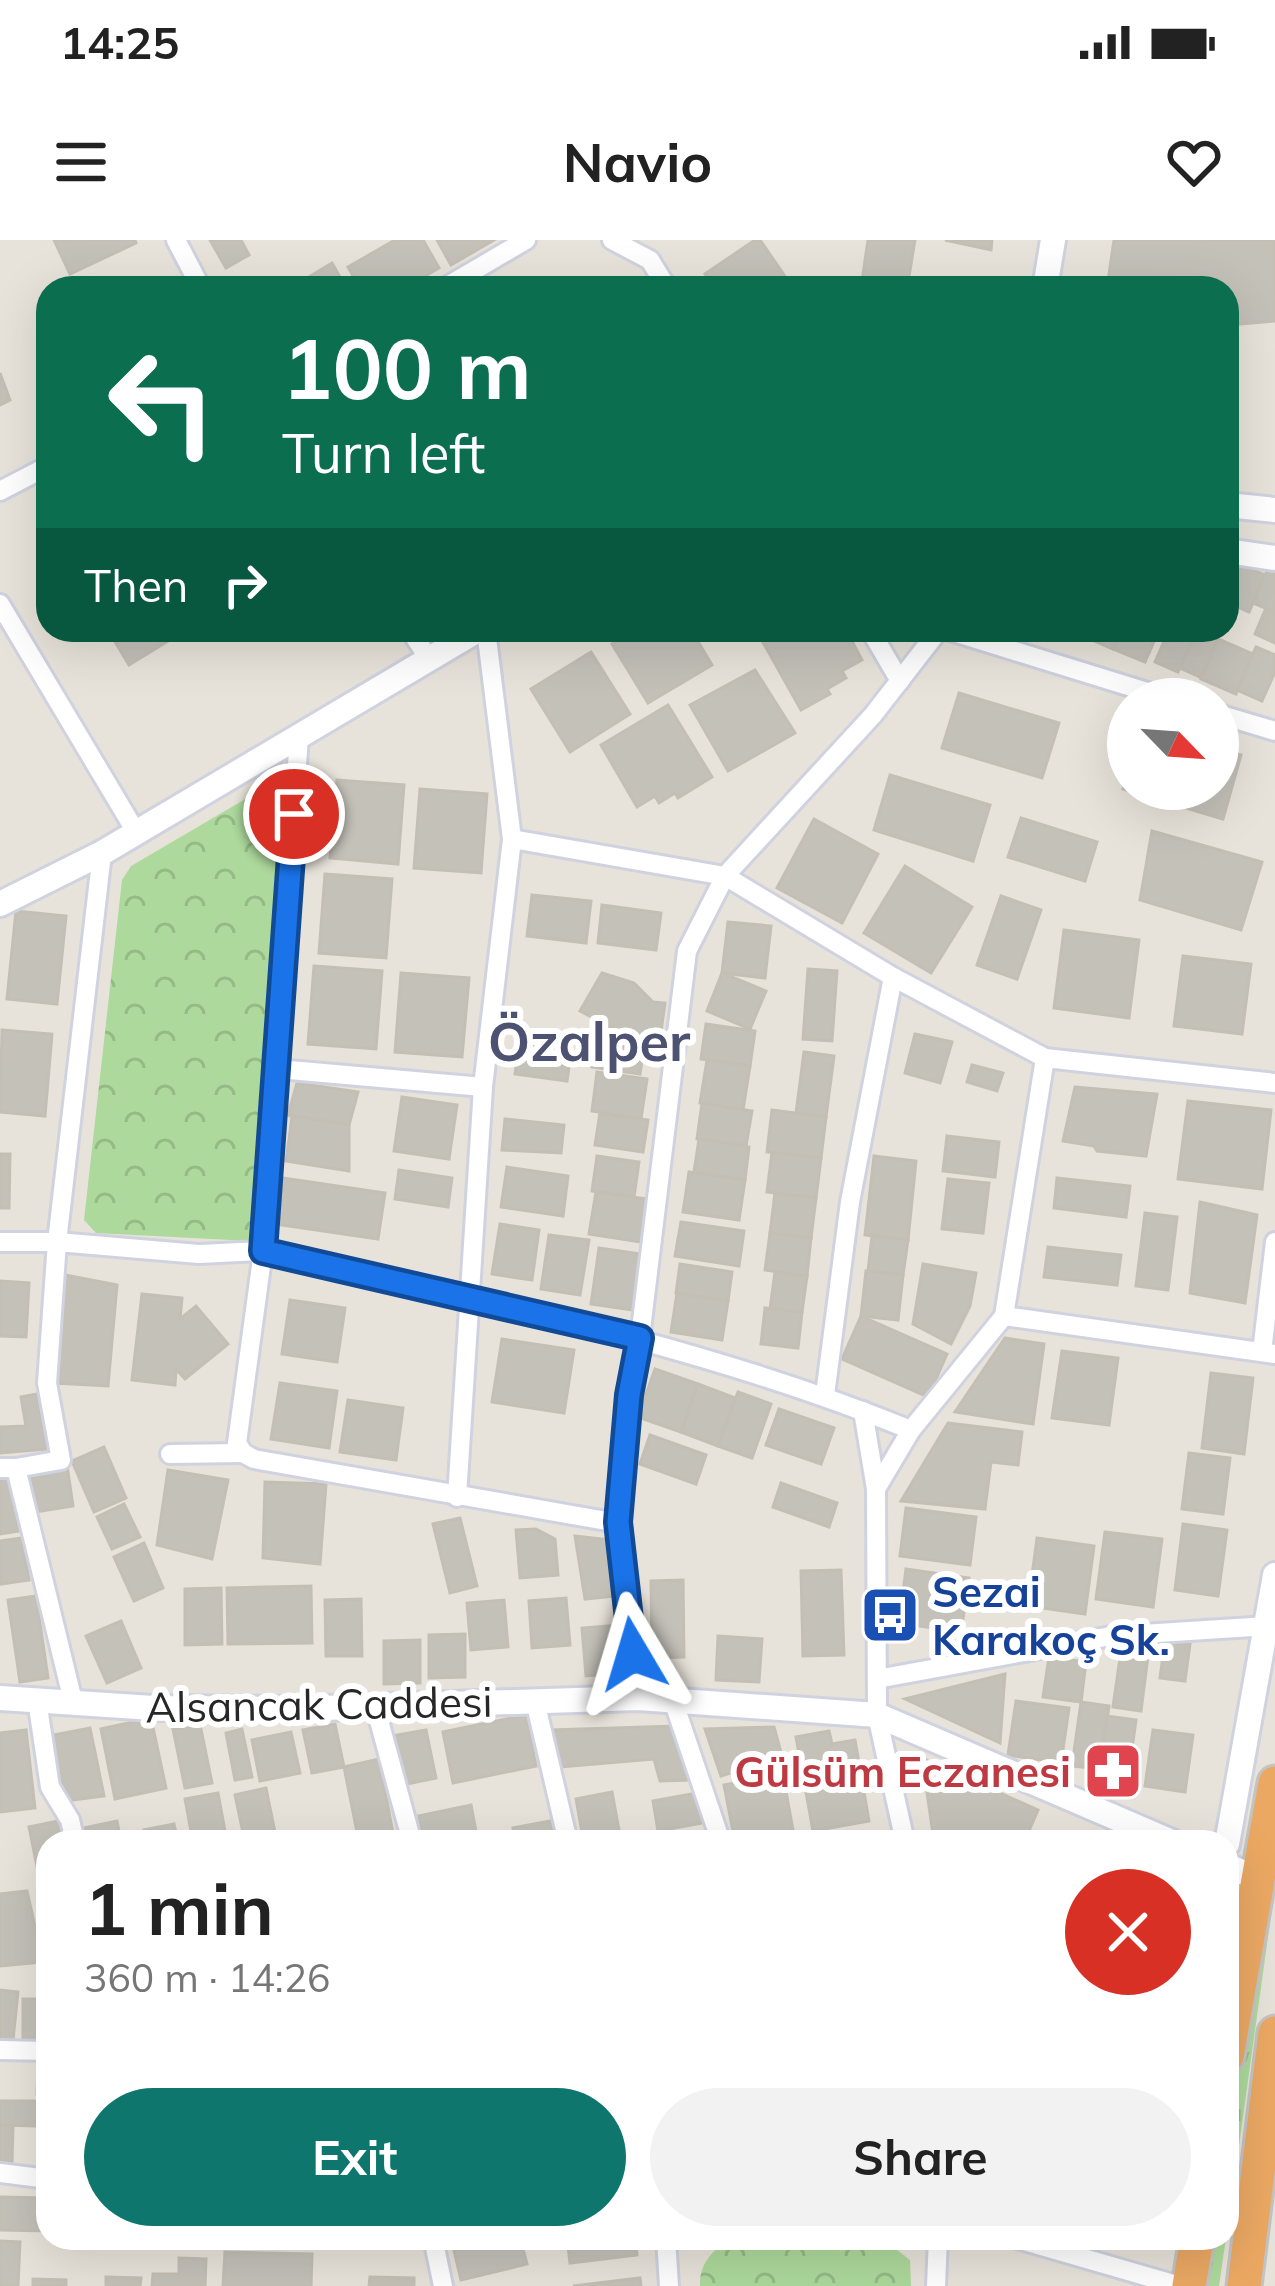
<!DOCTYPE html>
<meta charset="utf-8">
<style>
:root{--surface:#fff;--page:#f2f2f2;--text:#222;--muted:#767676;--accent:#0f766e}
body{margin:0;font-family:Mulish,sans-serif;background:var(--page);color:var(--text);height:100vh;display:flex;flex-direction:column;font-size:45px;white-space:nowrap}
*{box-sizing:border-box;margin:0}
p{font-size:39px;color:var(--muted)}
.icon{flex:none;width:66px;height:66px;fill:none;stroke:currentColor;stroke-width:2;stroke-linecap:round;stroke-linejoin:round}
.map{position:relative;flex:1;overflow:hidden}
.sheet{position:absolute;left:36px;top:1590px;width:1203px;height:420px;display:flex;flex-direction:column;background:var(--surface);border-radius:36px;box-shadow:0 12px 48px #0002}
.sheet>*{flex:none}
.hud{position:absolute;left:36px;top:36px;width:1203px;height:366px;border-radius:36px;box-shadow:0 12px 48px #0002;background:#0b6e4f;color:#fff;overflow:hidden}
.needle{width:78px;rotate:115deg}
.controls{position:absolute;left:1107px;top:438px;display:grid;gap:24px}
.controls a{display:grid;place-items:center;width:132px;height:132px;border-radius:50%;background:var(--surface);box-shadow:0 12px 48px #0002;font-size:60px}
.pin{position:absolute;display:grid;place-items:center;width:102px;height:102px;color:#fff;margin:-51px;border:6px solid #fff;border-radius:50%;box-shadow:0 3px 12px #0007}
.me{position:absolute;width:132px;margin:-66px;rotate:353deg;stroke-linejoin:round;filter:drop-shadow(0 0 9px #0008)}
.turn{display:flex;align-items:center;gap:42px;height:252px;padding:0 48px;font-size:54px}
.turn .icon{width:156px;height:156px;stroke-width:2.5}
.turn b{display:block;font-size:84px;line-height:102px}
.then{display:flex;align-items:center;height:114px;padding:0 48px;background:#0003;gap:24px;font-size:45px}
.round{display:grid;place-items:center;flex:none;width:126px;height:126px;border-radius:63px;background:var(--page)}
.summary{display:flex;align-items:center;justify-content:space-between;height:204px;padding:0 48px}
h1{font-size:72px;font-weight:700;line-height:90px}
.cta{display:flex;gap:24px;margin-top:auto;padding:24px 48px}
.cta a{flex:1;height:138px;border-radius:72px;background:var(--accent);color:#fff;font-size:48px;font-weight:700;line-height:138px;text-align:center}
.cta a+a{background:var(--page);color:var(--text)}
.status{display:flex;justify-content:space-between;align-items:center;height:84px;padding:0 60px;background:var(--surface);direction:ltr}
.status svg{height:33px;fill:currentColor}
header{display:flex;justify-content:space-between;align-items:center;height:156px;padding:0 48px;background:var(--surface);font-size:54px;font-weight:700}
.map>svg:first-child{display:block}
</style>
<div class="status"><b>14:25</b><svg viewBox="0 0 49 12"><path d="M0 12V9h3v3zM5 12V6h3v6zM10 12V3h3v9zM15 12V0h3v12zM26 1h20v11H26zM47 4h2v5h-2z"/></svg></div>
<header><svg class="icon" aria-label="menu" viewBox="0 0 24 24"><path d="M4 6h16M4 12h16M4 18h16"/></svg>Navio<svg class="icon" aria-label="heart" viewBox="0 0 24 24"><path d="M12 20l-8-8c-3-5 5-10 8-4 3-6 11-1 8 4z"/></svg></header>
<div class="map">
<svg width="1275" height="2046" viewBox="0 0 1275 2046">
<defs>
<pattern id="grass-tufts" width="24" height="20" patternUnits="userSpaceOnUse" patternTransform="scale(3)"><rect width="24" height="20" fill="#add99c"/><path d="M3 7l-1-3M5 7V3M7 7l1-3M15 17l-1-3M17 17v-4M19 17l1-3" fill="none" stroke="#95ba86"/></pattern>
<pattern id="forest-crowns" width="20" height="18" patternUnits="userSpaceOnUse" patternTransform="scale(3)"><rect width="20" height="18" fill="#add99c"/><path d="M2 6a3 3 0 1 1 6 0M12 15a3 3 0 1 1 6 0" fill="none" stroke="#95ba86"/></pattern>
</defs>
<rect width="100%" height="100%" fill="#e8e3da"/>
<g fill="url(#grass-tufts)">
<polygon points="1255,1682 1270,1683 1227,1991 1227,1879"/>
<polygon points="1210,1998 1226,1998 1219,2046 1203,2046"/>
</g>
<g fill="url(#forest-crowns)">
<polygon points="288,534 250,1001 96,993 84,980 122,640 131,626"/>
<path d="M731,1998L887,2002L910,2020L911,2046H700C699,2023 713,2010 731,1998Z"/>
</g>
<g fill="#c4c1b9" stroke="#c3bfb5" stroke-width="3">
<polygon points="54,0 135,0 136,3 70,34"/>
<polygon points="210,0 241,0 249,15 226,28"/>
<polygon points="395,0 423,0 439,28 404,48 360,48 348,27"/>
<polygon points="437,0 494,0 451,25"/>
<polygon points="755,0 760,0 793,48 715,48 705,34"/>
<polygon points="868,0 915,0 907,48 861,48"/>
<polygon points="945,0 992,0 991,10"/>
<polygon points="1114,0 1275,0 1275,81 1227,85 1227,48 1107,48"/>
<polygon points="332,23 346,48 316,48 309,37"/>
<polygon points="0,133 10,160 0,165"/>
<polygon points="1227,323 1237,327 1227,351"/>
<polygon points="1239,324 1265,335 1249,372 1227,362 1227,351"/>
<polygon points="1269,326 1275,329 1275,372 1253,363"/>
<polygon points="1266,368 1275,372 1275,403 1255,394"/>
<polygon points="108,390 186,390 129,425"/>
<polygon points="635,390 691,390 712,425 648,463 612,404"/>
<polygon points="772,390 846,390 862,420 842,431 846,438 827,449 830,454 801,470 760,397"/>
<polygon points="1069,390 1121,390 1113,409"/>
<polygon points="1121,390 1159,390 1145,422 1113,409"/>
<polygon points="1169,390 1193,396 1178,432 1155,422"/>
<polygon points="1197,390 1218,399 1202,438 1180,428"/>
<polygon points="1218,399 1253,414 1236,454 1201,439"/>
<polygon points="1256,407 1275,415 1275,432 1262,461 1237,450"/>
<polygon points="591,412 630,474 570,512 531,449"/>
<polygon points="755,430 795,493 728,531 690,465"/>
<polygon points="959,453 1059,483 1042,538 942,508"/>
<polygon points="668,465 712,537 678,558 675,553 659,563 655,556 637,567 601,505"/>
<polygon points="1218,507 1241,515 1223,579 1123,549 1128,533 1128,549 1218,549"/>
<polygon points="890,535 990,565 973,621 874,590"/>
<polygon points="337,540 404,545 398,624 330,618"/>
<polygon points="420,549 487,554 481,633 414,628"/>
<polygon points="1021,578 1097,602 1085,641 1008,617"/>
<polygon points="814,579 878,614 842,683 777,648"/>
<polygon points="1152,591 1262,622 1241,690 1140,660"/>
<polygon points="905,626 972,667 931,733 864,693"/>
<polygon points="325,634 392,639 386,718 319,713"/>
<polygon points="532,655 591,661 586,703 527,696"/>
<polygon points="1001,656 1041,670 1017,739 977,725"/>
<polygon points="602,665 661,673 656,710 598,703"/>
<polygon points="16,671 66,676 57,764 7,759"/>
<polygon points="728,682 771,686 765,738 722,733"/>
<polygon points="1064,690 1139,700 1129,778 1054,768"/>
<polygon points="1183,716 1251,724 1242,794 1174,786"/>
<polygon points="314,726 382,731 376,809 308,804"/>
<polygon points="808,729 837,731 832,801 803,799"/>
<polygon points="401,733 469,738 462,817 395,812"/>
<polygon points="602,733 634,743 653,762 665,763 659,806 642,804 580,771"/>
<polygon points="722,733 766,751 750,789 707,771"/>
<polygon points="706,784 755,791 750,826 701,819"/>
<polygon points="2,790 52,794 45,876 0,872"/>
<polygon points="915,794 952,802 940,843 905,833"/>
<polygon points="520,799 572,807 567,841 515,834"/>
<polygon points="596,800 644,807 640,834 592,827"/>
<polygon points="804,812 834,816 826,877 796,873"/>
<polygon points="707,820 750,826 743,870 700,863"/>
<polygon points="972,825 1003,833 997,851 967,842"/>
<polygon points="597,832 647,839 641,879 592,871"/>
<polygon points="297,843 358,852 349,885 288,875"/>
<polygon points="1075,847 1157,854 1146,916 1097,911 1094,906 1063,901"/>
<polygon points="402,857 457,865 449,919 394,911"/>
<polygon points="1188,861 1271,870 1262,949 1178,939"/>
<polygon points="702,863 752,871 746,906 697,899"/>
<polygon points="772,870 826,877 821,918 767,912"/>
<polygon points="600,873 648,880 643,912 595,905"/>
<polygon points="288,875 349,885 349,931 286,921 292,877"/>
<polygon points="505,879 564,885 561,913 502,910"/>
<polygon points="947,896 999,902 995,937 943,931"/>
<polygon points="699,899 749,907 745,940 694,932"/>
<polygon points="772,912 821,918 816,958 767,952"/>
<polygon points="0,914 10,914 9,968 0,968"/>
<polygon points="597,916 639,922 634,957 592,951"/>
<polygon points="874,916 916,921 908,1000 865,995"/>
<polygon points="507,927 568,936 563,976 501,967"/>
<polygon points="399,930 452,938 448,967 395,959"/>
<polygon points="689,932 745,940 739,980 683,972"/>
<polygon points="283,938 385,953 378,999 275,984"/>
<polygon points="1057,938 1130,946 1126,977 1054,968"/>
<polygon points="948,939 989,943 983,993 942,989"/>
<polygon points="596,952 647,959 641,1002 589,994"/>
<polygon points="775,953 816,958 811,998 770,993"/>
<polygon points="1200,962 1257,975 1245,1063 1190,1053"/>
<polygon points="1145,973 1177,977 1168,1050 1136,1046"/>
<polygon points="681,982 744,991 739,1026 675,1016"/>
<polygon points="500,984 539,990 532,1040 492,1034"/>
<polygon points="770,993 811,998 807,1036 765,1030"/>
<polygon points="549,995 589,1000 580,1055 541,1049"/>
<polygon points="872,996 908,1000 903,1035 868,1031"/>
<polygon points="1048,1007 1121,1015 1117,1045 1044,1037"/>
<polygon points="599,1008 641,1014 633,1070 591,1064"/>
<polygon points="680,1024 732,1032 728,1061 676,1053"/>
<polygon points="923,1024 976,1033 970,1066 951,1104 913,1084"/>
<polygon points="866,1031 903,1035 898,1080 861,1076"/>
<polygon points="775,1032 807,1036 802,1072 770,1069"/>
<polygon points="60,1034 117,1045 108,1146 54,1143"/>
<polygon points="0,1041 29,1043 26,1097 0,1096"/>
<polygon points="677,1053 728,1061 722,1100 671,1092"/>
<polygon points="142,1054 182,1058 180,1079 196,1066 228,1104 185,1139 176,1129 175,1145 132,1140"/>
<polygon points="290,1060 345,1068 337,1122 282,1114"/>
<polygon points="765,1068 802,1072 798,1108 761,1104"/>
<polygon points="861,1076 947,1114 928,1157 842,1119"/>
<polygon points="1005,1098 1044,1104 1033,1184 955,1172"/>
<polygon points="502,1099 574,1110 564,1173 492,1162"/>
<polygon points="1062,1111 1118,1118 1109,1185 1052,1178"/>
<polygon points="655,1129 698,1144 681,1192 638,1177"/>
<polygon points="1211,1133 1253,1138 1244,1214 1202,1208"/>
<polygon points="280,1143 337,1151 329,1208 271,1199"/>
<polygon points="698,1144 735,1158 718,1206 681,1192"/>
<polygon points="738,1152 771,1164 752,1218 718,1206"/>
<polygon points="37,1154 48,1209 0,1213 0,1187 26,1186 21,1157"/>
<polygon points="348,1160 403,1168 396,1220 340,1212"/>
<polygon points="779,1169 834,1188 821,1224 766,1205"/>
<polygon points="948,1183 1022,1192 1018,1225 991,1222 985,1269 901,1261"/>
<polygon points="650,1195 706,1215 696,1244 640,1224"/>
<polygon points="104,1207 126,1258 94,1272 72,1221"/>
<polygon points="1189,1213 1230,1218 1223,1274 1182,1269"/>
<polygon points="67,1225 73,1266 35,1272 29,1230"/>
<polygon points="168,1230 228,1240 212,1319 157,1305"/>
<polygon points="11,1236 19,1291 0,1294 0,1238"/>
<polygon points="265,1242 326,1244 320,1324 263,1318"/>
<polygon points="781,1243 837,1263 829,1287 773,1267"/>
<polygon points="124,1264 140,1297 112,1309 97,1277"/>
<polygon points="906,1268 976,1277 970,1325 900,1316"/>
<polygon points="460,1278 477,1346 450,1353 433,1284"/>
<polygon points="1183,1284 1227,1290 1218,1356 1175,1350"/>
<polygon points="536,1289 555,1299 558,1335 520,1338 516,1290"/>
<polygon points="1105,1292 1162,1299 1153,1367 1096,1359"/>
<polygon points="575,1296 611,1300 616,1356 585,1359"/>
<polygon points="22,1298 29,1340 1,1344 0,1301"/>
<polygon points="1037,1298 1094,1306 1085,1374 1028,1366"/>
<polygon points="144,1303 163,1348 134,1361 114,1317"/>
<polygon points="906,1329 969,1338 961,1392 899,1383"/>
<polygon points="841,1330 844,1415 803,1416 801,1331"/>
<polygon points="683,1340 684,1417 652,1418 651,1341"/>
<polygon points="311,1346 312,1403 228,1404 227,1348"/>
<polygon points="221,1348 222,1404 185,1405 185,1349"/>
<polygon points="36,1356 48,1438 20,1442 8,1360"/>
<polygon points="566,1358 570,1405 532,1408 529,1361"/>
<polygon points="361,1359 362,1416 326,1416 325,1360"/>
<polygon points="504,1360 508,1407 471,1410 467,1363"/>
<polygon points="121,1381 141,1428 107,1443 86,1396"/>
<polygon points="619,1385 623,1433 586,1436 582,1388"/>
<polygon points="465,1394 465,1437 429,1438 429,1395"/>
<polygon points="718,1396 762,1399 759,1442 716,1440"/>
<polygon points="420,1400 420,1443 384,1444 384,1401"/>
<polygon points="1165,1401 1190,1404 1185,1441 1160,1438"/>
<polygon points="1122,1404 1149,1408 1141,1471 1113,1467"/>
<polygon points="1049,1417 1086,1422 1081,1462 1043,1457"/>
<polygon points="1005,1434 1000,1503 905,1459"/>
<polygon points="1016,1461 1069,1468 1061,1523 1008,1515"/>
<polygon points="1081,1462 1109,1466 1100,1529 1072,1526"/>
<polygon points="526,1475 536,1526 453,1543 443,1492"/>
<polygon points="1107,1476 1136,1480 1128,1537 1099,1533"/>
<polygon points="151,1478 166,1548 115,1559 101,1489"/>
<polygon points="200,1484 212,1543 185,1548 173,1489"/>
<polygon points="335,1484 344,1527 312,1533 303,1490"/>
<polygon points="676,1486 691,1540 660,1541 654,1519 561,1527 551,1490"/>
<polygon points="774,1487 782,1516 721,1536 705,1489"/>
<polygon points="90,1488 104,1556 64,1561 49,1496"/>
<polygon points="242,1489 252,1537 235,1540 226,1493"/>
<polygon points="26,1490 35,1568 0,1572 0,1493"/>
<polygon points="426,1490 436,1538 402,1545 392,1496"/>
<polygon points="1153,1490 1193,1495 1185,1552 1145,1546"/>
<polygon points="829,1491 832,1504 855,1500 869,1581 813,1591 796,1497"/>
<polygon points="291,1492 300,1533 260,1541 252,1500"/>
<polygon points="922,1518 1038,1570 1024,1602 952,1602 933,1594"/>
<polygon points="379,1519 394,1599 359,1602 344,1527"/>
<polygon points="783,1534 795,1602 735,1602 724,1545"/>
<polygon points="266,1548 277,1602 245,1602 235,1555"/>
<polygon points="612,1552 619,1590 583,1598 576,1559"/>
<polygon points="218,1553 227,1602 193,1602 185,1559"/>
<polygon points="697,1553 702,1583 658,1591 653,1561"/>
<polygon points="471,1565 478,1602 424,1602 419,1576"/>
<polygon points="63,1580 67,1602 48,1602 48,1655 43,1656 29,1587"/>
<polygon points="117,1581 121,1602 86,1602 84,1588"/>
<polygon points="550,1581 554,1602 516,1602 513,1588"/>
<polygon points="174,1584 178,1602 147,1602 144,1590"/>
<polygon points="877,1594 878,1602 835,1602"/>
<polygon points="27,1651 43,1722 0,1726 0,1654"/>
<polygon points="0,1750 18,1752 13,1800 0,1799"/>
<rect x="23" y="1759" width="25" height="39"/>
<polygon points="38,1824 48,1824 48,1854 37,1854"/>
<polygon points="0,1861 38,1861 37,1886 0,1885"/>
<polygon points="0,1885 13,1885 12,1923 0,1923"/>
<polygon points="0,1957 48,1958 48,1991 0,1990"/>
<polygon points="255,1998 289,1998 288,2005 256,2006"/>
<polygon points="451,1998 520,1998 527,2024 461,2040"/>
<polygon points="567,1998 635,1998 637,2015 570,2023"/>
<polygon points="0,2001 20,2002 18,2046 0,2046"/>
<polygon points="225,2012 312,2014 311,2046 223,2046"/>
<polygon points="179,2018 206,2019 205,2046 152,2046 153,2034 179,2034"/>
<polygon points="106,2037 141,2038 140,2046 106,2046"/>
<polygon points="370,2037 414,2038 414,2046 369,2046"/>
<polygon points="640,2038 641,2046 573,2046"/>
<polygon points="33,2039 66,2040 66,2046 33,2046"/>
</g>
<g fill="none" stroke-linecap="round" stroke-linejoin="round">
<g stroke="#d0d2df" stroke-width="24">
<g id="street">
<polyline points="176,0 201,48"/>
<polyline points="612,0 650,20 667,48"/>
<polyline points="444,48 526,0"/>
<polyline points="0,251 48,226"/>
<polyline points="0,364 136,592"/>
<polyline points="410,390 429,419"/>
<polyline points="870,390 900,441"/>
<polyline points="947,390 1170,459"/>
<polyline points="1218,474 1275,491"/>
<path d="M299,496L263,1011C482,1061 702,1105 911,1190"/>
<polyline points="512,599 725,636 893,737 1045,818 1275,843"/>
<polyline points="1045,818 1004,1076 1275,1114"/>
<polyline points="278,829 483,847"/>
<polyline points="0,1002 57,1002 102,613"/>
<polyline points="1262,1112 1275,1002"/>
<polyline points="825,1155 850,962 893,737"/>
<polyline points="863,1171 876,1249"/>
<polyline points="170,1214 243,1213"/>
<polyline points="0,1228 16,1228 73,1461"/>
<polyline points="16,1228 61,1220 47,1143 57,1002 199,1014 263,1011 237,1203 243,1213 254,1219 618,1283"/>
<polyline points="457,1257 483,847 512,599 486,390"/>
<polyline points="877,1439 1111,1396 1268,1386"/>
<polyline points="638,1458 618,1283 629,1155 640,1098 687,711 725,636 873,475 939,390"/>
<polyline points="37,1460 50,1547 70,1580 75,1602"/>
<polyline points="673,1460 721,1602"/>
<polyline points="535,1461 568,1602"/>
<polyline points="375,1466 412,1602"/>
<polyline points="905,1602 877,1475 876,1249 911,1190 1004,1076"/>
<polyline points="0,1810 48,1811"/>
<polyline points="0,1933 48,1939"/>
<polyline points="433,1998 443,2046"/>
<polyline points="666,1998 669,2046"/>
<polyline points="1014,1998 1180,2046"/>
<polyline points="936,2046 938,1998"/>
</g>
</g>
<g stroke="#d0d2df" stroke-width="30">
<g id="secondary">
<polyline points="1045,48 1053,0"/>
<polyline points="1227,265 1275,270"/>
<polyline points="1227,311 1275,318"/>
<polyline points="0,664 102,613 478,390"/>
<polyline points="0,1458 153,1468 292,1469 638,1458 877,1475 1172,1602"/>
<polyline points="1227,1604 1275,1335"/>
<polyline points="1227,1626 1257,1638"/>
</g>
</g>
<g stroke="#c3c3c3" stroke-width="39">
<g id="highway">
<polyline points="1227,1816 1275,1543"/>
<polyline points="1189,2046 1197,1998"/>
<polyline points="1244,2046 1275,1793"/>
</g>
</g>
<use href="#street" stroke="#fff" stroke-width="18"/>
<use href="#secondary" stroke="#fff" stroke-width="24"/>
<use href="#highway" stroke="#eba863" stroke-width="33"/>
</g>
<g fill="none" stroke-linecap="round" stroke-linejoin="round">
<g stroke="#114b97" stroke-width="30">
<polyline id="route" points="294,574 263,1011 640,1098 629,1155 618,1282 633,1414"/>
</g>
<use href="#route" stroke="#1a73e8" stroke-width="21"/>
</g>
<defs>
<g id="bus-square" transform="scale(3)"><rect x="-9" y="-9" width="18" height="18" rx="4" fill="#1a4fb4" stroke="#fff"/><path d="M-5-6H5V4H4V6H2V4H-2V6H-4V4H-5ZM-3.5-4V0h7V-4ZM-3.5 1.2v1.5H-2V1.2ZM2 1.2v1.5H3.5V1.2Z" fill="#fff"/></g>
<g id="pharmacy-square" transform="scale(3)"><rect x="-9" y="-9" width="18" height="18" rx="4" fill="#e0444e" stroke="#fff"/><path d="M-2-6h4v4h4v4h-4v4h-4v-4h-4v-4h4Z" fill="#fff"/></g>
</defs>
<g fill-rule="evenodd">
<use href="#bus-square" x="890" y="1375"/>
<use href="#pharmacy-square" x="1113" y="1531"/>
</g>
<g text-anchor="middle" dominant-baseline="central" stroke-width="12" stroke-linejoin="round" paint-order="stroke">
<g font-size="42" font-weight="bold" fill="#164399" stroke="#fff" text-anchor="start">
<text x="932" y="1351">Sezai<tspan x="932" dy="48">Karakoç Sk.</tspan></text>
</g>
<g font-size="42" fill="#272727" stroke="#fff">
<text transform="translate(319 1464) rotate(-1)">Alsancak Caddesi</text>
</g>
<g font-size="42" font-weight="bold" fill="#be3a42" stroke="#fff" text-anchor="end">
<text x="1071" y="1531">Gülsüm Eczanesi</text>
</g>
<g font-size="54" font-weight="bold" fill="#4d5172" stroke="#fff">
<text x="589" y="801">Özalper</text>
</g>
</g>
</svg>
<div class="controls">
<a><svg class="needle" viewBox="-14 -14 28 28"><path d="M0-13l5 13h-10z" fill="#e53935"/><path d="M0 13l5-13h-10z" fill="#767676"/></svg></a>
</div>
<div class="pin" style="left:294px;top:574px;background:#d93025"><svg class="icon" aria-label="arrive" viewBox="0 0 24 24"><path d="M6 21V4h12l-3 4 3 4H6"/></svg></div>
<svg class="me" style="left:633px;top:1414px" viewBox="-20 -20 40 40"><path d="M0-17L14 15 0 8-14 15z" fill="#1a73e8" stroke="#fff" stroke-width="4"/></svg>
<div class="hud">
<div class="turn"><svg class="icon" aria-label="left" viewBox="0 0 24 24"><path d="M17 20v-9H6M10 6l-5 5 5 5"/></svg><div><b>100 m</b>Turn left</div></div>
<div class="then">Then<svg class="icon" aria-label="right" viewBox="0 0 24 24"><path d="M7 20v-9h11M14 6l5 5-5 5"/></svg></div>
</div>
<section class="sheet">
<div class="summary"><div><h1>1 min</h1><p>360 m · 14:26</p></div><a class="round" style="background:#d93025;color:#fff"><svg class="icon" aria-label="close" viewBox="0 0 24 24"><path d="M6 6l12 12M18 6L6 18"/></svg></a></div>
<div class="cta"><a>Exit</a><a>Share</a></div>
</section>
</div>
